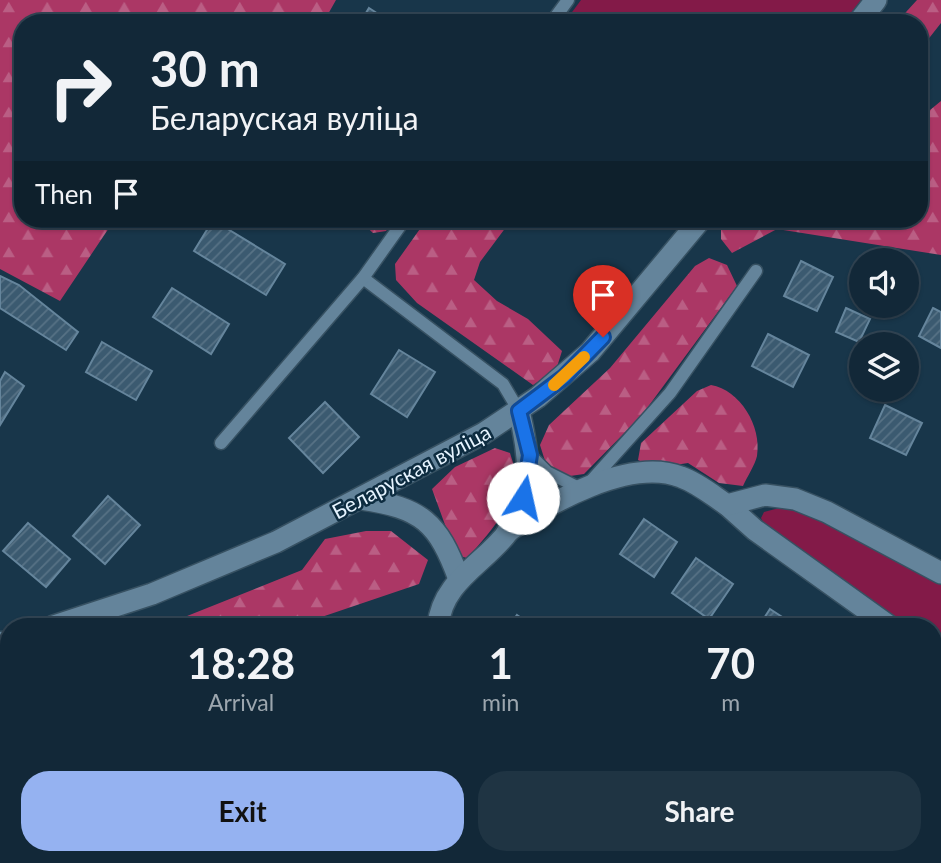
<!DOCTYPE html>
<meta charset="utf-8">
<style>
:root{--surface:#122838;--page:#1f3443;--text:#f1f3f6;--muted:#9ca6ae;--line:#314453;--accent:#95b2f1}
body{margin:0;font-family:Lato,sans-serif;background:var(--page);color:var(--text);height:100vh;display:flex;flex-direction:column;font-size:26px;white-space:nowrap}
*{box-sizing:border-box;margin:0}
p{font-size:23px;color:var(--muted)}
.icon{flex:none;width:38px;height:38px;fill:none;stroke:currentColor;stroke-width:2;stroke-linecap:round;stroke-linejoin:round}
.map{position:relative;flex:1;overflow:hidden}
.details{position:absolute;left:0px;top:618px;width:942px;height:247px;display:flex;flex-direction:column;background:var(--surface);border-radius:28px 28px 0 0;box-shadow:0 2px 5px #0004,0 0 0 2px var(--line)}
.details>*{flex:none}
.guide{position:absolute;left:14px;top:14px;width:914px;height:214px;border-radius:28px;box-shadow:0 2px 5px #0004,0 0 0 2px var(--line);background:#122838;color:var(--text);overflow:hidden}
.buttons{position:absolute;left:849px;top:248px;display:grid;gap:14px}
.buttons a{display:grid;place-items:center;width:70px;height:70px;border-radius:50%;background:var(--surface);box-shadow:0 2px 5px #0004,0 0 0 2px var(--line);font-size:35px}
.pin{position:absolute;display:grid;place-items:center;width:60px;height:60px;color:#fff;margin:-72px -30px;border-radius:50% 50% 50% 0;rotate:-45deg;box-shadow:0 0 7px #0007}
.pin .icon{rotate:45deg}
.me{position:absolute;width:77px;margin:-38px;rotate:10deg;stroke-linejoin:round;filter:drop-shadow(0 0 5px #0008)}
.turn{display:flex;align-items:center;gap:24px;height:147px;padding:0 21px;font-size:32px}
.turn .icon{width:91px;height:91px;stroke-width:2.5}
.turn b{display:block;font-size:49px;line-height:60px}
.then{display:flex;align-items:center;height:66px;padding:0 21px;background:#0003;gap:14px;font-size:26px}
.eta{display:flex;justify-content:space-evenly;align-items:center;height:119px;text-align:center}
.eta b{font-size:42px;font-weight:700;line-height:49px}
.action{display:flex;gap:14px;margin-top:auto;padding:14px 21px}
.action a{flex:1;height:80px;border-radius:28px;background:var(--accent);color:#111;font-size:28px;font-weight:700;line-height:80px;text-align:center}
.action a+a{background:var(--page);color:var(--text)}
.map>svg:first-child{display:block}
</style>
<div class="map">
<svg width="941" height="863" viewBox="0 0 941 863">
<defs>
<pattern id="forest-firs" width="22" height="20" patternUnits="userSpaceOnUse" patternTransform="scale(1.75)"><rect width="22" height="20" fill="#ab3765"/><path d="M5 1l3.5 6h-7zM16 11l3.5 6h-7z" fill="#ba5e84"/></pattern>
<pattern id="building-hatch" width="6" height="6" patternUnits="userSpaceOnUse" patternTransform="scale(1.75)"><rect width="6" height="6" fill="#3b5a70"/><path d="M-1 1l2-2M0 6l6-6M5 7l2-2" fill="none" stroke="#577285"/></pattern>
</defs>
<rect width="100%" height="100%" fill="#18364a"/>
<g fill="#831a48">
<polygon points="581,0 861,0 843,23 564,23"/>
<polygon points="779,508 806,513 941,583 941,654 933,648 933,626 905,626 764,524 761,518 764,512"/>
</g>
<g fill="url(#forest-firs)">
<polygon points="0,0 336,0 323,23 23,23 23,219 115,219 60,301 0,269"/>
<polygon points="917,0 941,0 941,23 919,51 919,23 896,23"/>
<polygon points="941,101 941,255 777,229 732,253 721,239 721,226 728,219 919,219 919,119"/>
<polygon points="358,219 395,219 386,231 373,233"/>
<polygon points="427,219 512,219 480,262 474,280 497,301 528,319 562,351 556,370 533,385 417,303 396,280 395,264"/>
<polygon points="709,258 727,265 737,286 642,415 584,474 563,477 546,464 540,445 549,425 610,368 695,266"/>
<path d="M711,385C740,390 762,426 757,456C755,465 747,477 743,486L719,483L688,463L655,468L638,460L641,443L697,391Z"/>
<path d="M495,448L510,453C512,461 517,471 517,480C516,503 483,541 467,558L456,555L432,489L455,467Z"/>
<polygon points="366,531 391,531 428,560 419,584 295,626 162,626 302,570 325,539"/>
<polygon points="0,726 9,728 9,845 2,847"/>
</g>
<g fill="url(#building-hatch)" stroke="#65859c" stroke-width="2">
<polygon points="369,8 392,23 360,23"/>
<polygon points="213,220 285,264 266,295 194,251"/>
<polygon points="801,261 833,277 817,311 784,296"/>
<polygon points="0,276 19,285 78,332 66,350 0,308"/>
<polygon points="172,288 229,324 211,354 153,317"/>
<polygon points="846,308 870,319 859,342 836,332"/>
<polygon points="933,308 941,312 941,348 919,336"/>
<polygon points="768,334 809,355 793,387 752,366"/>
<polygon points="102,342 152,371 136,400 86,372"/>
<polygon points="399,350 435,372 407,417 371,394"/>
<polygon points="5,372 24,386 0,425 0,381"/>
<polygon points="325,402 359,437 323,473 289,438"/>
<polygon points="885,405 922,423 906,455 870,438"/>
<polygon points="108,496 140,525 105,564 73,536"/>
<polygon points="644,519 677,542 654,577 620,554"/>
<polygon points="28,523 70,559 46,587 3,551"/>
<polygon points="696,558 733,584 709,619 672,593"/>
<polygon points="770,609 796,626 759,626"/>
<polygon points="517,615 533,626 509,626"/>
<polygon points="368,856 398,856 397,863 366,863"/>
<polygon points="454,856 478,856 472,863 463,863"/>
<polygon points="531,856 566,856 560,863 540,863"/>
<polygon points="808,856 836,856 831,863 818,863"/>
</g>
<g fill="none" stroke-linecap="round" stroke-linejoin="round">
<g stroke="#375162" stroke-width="15">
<g id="service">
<polyline points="551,23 568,0"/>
<polyline points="363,278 503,384 519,411"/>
<polyline points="221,443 363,278 405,219"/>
<polyline points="530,455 547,472 583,490 670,393 756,271"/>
<polyline points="0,638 9,638"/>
<polyline points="0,686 9,692"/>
<polyline points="0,851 19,863"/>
<polyline points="239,856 245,863"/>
</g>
</g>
<g stroke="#375162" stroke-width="24">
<g id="minor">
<polyline points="858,23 876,0"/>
<path d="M361,499C422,508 438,522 459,579"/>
<polyline points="727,505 755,530 889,626"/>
<path d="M507,532C549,503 629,457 681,477C698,483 712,495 727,505L765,495L795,499L827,512L941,573"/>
<polyline points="54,626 152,594 276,542 484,433 538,397 590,352 701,219"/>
<path d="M438,626C442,581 484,564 508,532C535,494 529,453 519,411"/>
<polyline points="933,658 941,664"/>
<polyline points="0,667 9,653"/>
<polyline points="700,856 710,863"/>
<polyline points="311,863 312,856"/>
</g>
</g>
<use href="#service" stroke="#64849b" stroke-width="12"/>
<use href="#minor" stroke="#64849b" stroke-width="21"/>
</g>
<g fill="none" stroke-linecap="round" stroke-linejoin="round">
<g stroke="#114b97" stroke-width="18">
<polyline id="route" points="523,498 530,455 519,411 564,377 603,337"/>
</g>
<use href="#route" stroke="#1a73e8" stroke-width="12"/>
<polyline stroke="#f59e0b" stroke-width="12" points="554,385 584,357"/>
</g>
<g text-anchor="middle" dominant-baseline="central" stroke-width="5" stroke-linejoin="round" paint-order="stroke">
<g font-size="21" fill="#e6f4ff" stroke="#0d2c40">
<text transform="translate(411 471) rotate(-28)">Беларуская вуліца</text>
</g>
</g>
</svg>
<div class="buttons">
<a><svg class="icon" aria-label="sound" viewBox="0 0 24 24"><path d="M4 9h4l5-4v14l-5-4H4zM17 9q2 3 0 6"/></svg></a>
<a><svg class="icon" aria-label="layers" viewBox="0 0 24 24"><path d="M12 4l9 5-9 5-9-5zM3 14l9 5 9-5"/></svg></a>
</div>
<div class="pin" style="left:603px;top:337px;background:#d93025"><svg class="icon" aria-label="arrive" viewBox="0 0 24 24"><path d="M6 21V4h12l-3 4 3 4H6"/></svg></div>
<svg class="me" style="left:523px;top:498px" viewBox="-20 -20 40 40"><circle r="19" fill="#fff"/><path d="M0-13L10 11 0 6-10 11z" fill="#1a73e8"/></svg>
<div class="guide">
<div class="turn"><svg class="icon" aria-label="right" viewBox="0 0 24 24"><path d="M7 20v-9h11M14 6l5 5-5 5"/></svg><div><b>30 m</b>Беларуская вуліца</div></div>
<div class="then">Then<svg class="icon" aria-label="arrive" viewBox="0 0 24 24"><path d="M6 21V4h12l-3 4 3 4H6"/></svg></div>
</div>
<section class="details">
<div class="eta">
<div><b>18:28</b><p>Arrival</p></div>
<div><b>1</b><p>min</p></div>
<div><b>70</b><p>m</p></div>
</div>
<div class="action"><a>Exit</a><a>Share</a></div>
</section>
</div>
